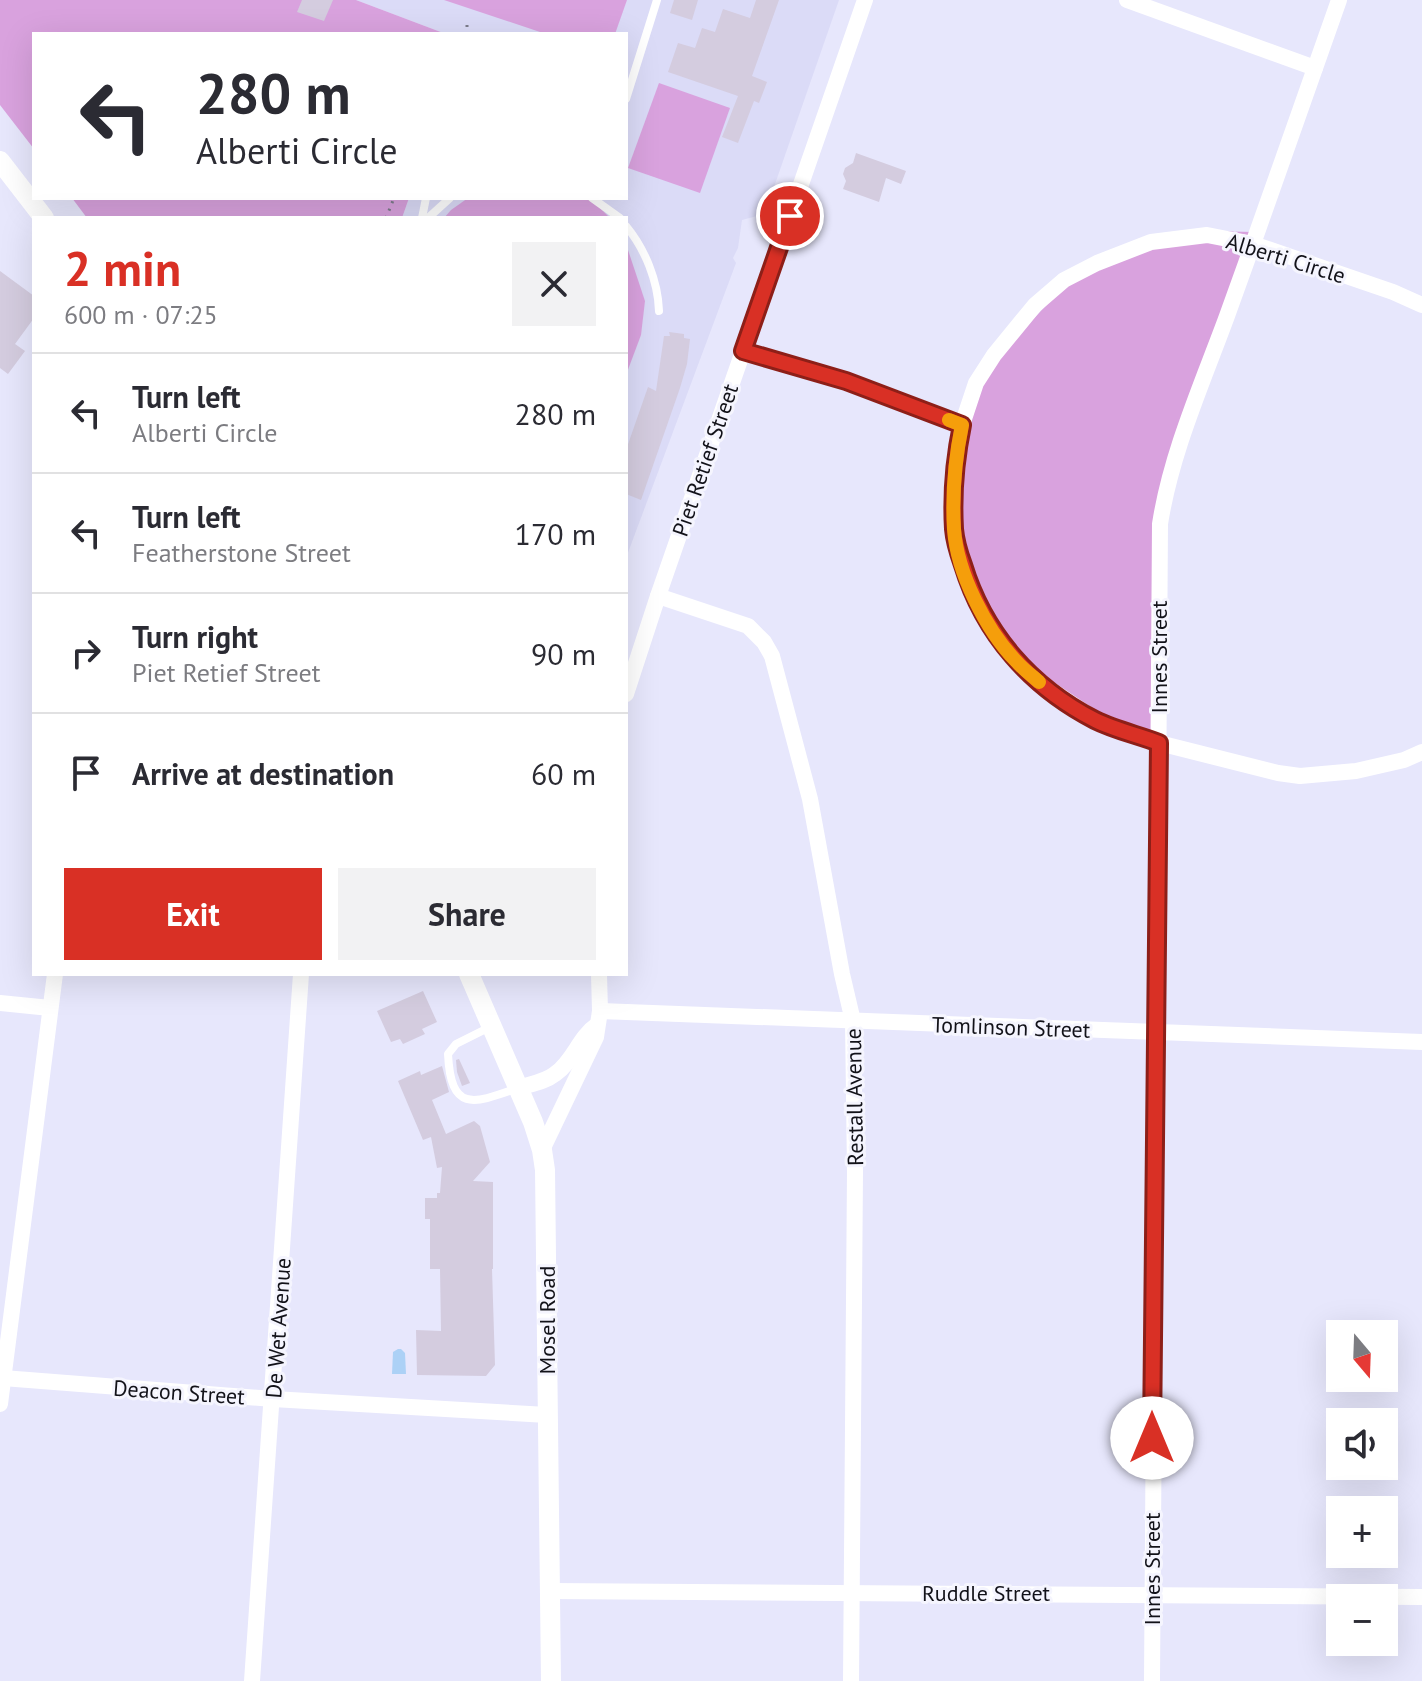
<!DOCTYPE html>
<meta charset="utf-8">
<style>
:root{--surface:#fff;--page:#f2f2f3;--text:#2b2b33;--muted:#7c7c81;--line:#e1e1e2;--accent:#d93025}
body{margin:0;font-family:"PT Sans",sans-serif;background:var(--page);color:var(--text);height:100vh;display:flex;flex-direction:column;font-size:30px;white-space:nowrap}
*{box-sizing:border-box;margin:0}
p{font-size:26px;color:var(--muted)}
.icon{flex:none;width:44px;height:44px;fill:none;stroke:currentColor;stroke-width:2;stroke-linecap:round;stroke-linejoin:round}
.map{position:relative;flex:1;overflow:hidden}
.panel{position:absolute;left:32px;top:216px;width:596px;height:760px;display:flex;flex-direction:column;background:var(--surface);border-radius:0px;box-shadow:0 8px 32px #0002}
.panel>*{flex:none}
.top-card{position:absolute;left:32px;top:32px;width:596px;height:168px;border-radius:0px;box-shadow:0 8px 32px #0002;background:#fff;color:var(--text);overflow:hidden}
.needle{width:52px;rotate:161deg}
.fabs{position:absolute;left:1326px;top:1320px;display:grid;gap:16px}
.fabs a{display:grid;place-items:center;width:72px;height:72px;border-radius:0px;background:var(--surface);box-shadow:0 8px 32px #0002;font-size:40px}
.pin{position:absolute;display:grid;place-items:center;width:68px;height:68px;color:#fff;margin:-34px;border:4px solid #fff;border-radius:50%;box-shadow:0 2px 8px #0007}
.me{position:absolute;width:88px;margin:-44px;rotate:0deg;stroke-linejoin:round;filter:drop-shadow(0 0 6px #0008)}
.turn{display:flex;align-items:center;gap:28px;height:168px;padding:0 32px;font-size:36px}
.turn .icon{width:104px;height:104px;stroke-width:2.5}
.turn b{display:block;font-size:56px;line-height:68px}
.round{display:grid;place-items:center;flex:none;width:84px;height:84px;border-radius:0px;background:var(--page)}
.headline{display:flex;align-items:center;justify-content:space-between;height:136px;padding:0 32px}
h1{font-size:48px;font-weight:700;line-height:60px;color:var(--accent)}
.primary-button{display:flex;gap:16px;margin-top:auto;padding:16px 32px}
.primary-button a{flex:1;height:92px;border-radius:0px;background:var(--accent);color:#fff;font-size:32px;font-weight:700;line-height:92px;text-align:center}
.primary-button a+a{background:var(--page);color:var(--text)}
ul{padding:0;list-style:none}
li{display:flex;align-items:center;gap:24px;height:120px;padding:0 32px;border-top:2px solid var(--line)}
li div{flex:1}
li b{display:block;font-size:30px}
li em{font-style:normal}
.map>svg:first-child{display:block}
</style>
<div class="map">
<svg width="1422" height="1681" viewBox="0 0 1422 1681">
<rect width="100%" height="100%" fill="#e7e7fc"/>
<polygon fill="#dbdbf7" points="356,0 839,0 766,210 757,216 742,220 738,248 733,258 736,263 626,558 626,218 402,218 409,198 626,198 626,34 446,34"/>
<g fill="#d9a2de">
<polygon points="0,0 356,0 446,34 34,34 34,149 0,105"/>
<polygon points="444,0 627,0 615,34 546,34"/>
<polygon points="659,83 730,108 700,193 628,168"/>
<polygon points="72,198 409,198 402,218 87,218"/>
<polygon points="468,198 586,198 593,201 610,218 444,218 451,210"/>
<polygon points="1207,231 1254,232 1159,497 1156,740 1086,709 1017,659 967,598 954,531 972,383 1081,269"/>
<polygon points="626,244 645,301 641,335 626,375"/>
</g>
<polygon fill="#acd1f6" points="398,1349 401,1349 405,1353 406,1374 392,1374 393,1352"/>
<g fill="#d4ccdf">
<polygon points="302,0 333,0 324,21 297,12"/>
<polygon points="674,0 698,0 692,20 670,13"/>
<polygon points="756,0 779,0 752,76 767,82 759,103 754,101 738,143 722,137 738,96 668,72 678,43 695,48 702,28 715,32 723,9 750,18"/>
<polygon points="856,153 906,171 901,184 886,178 879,202 843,189 846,181 843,174 845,168 853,163"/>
<polygon points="0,271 34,296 34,318 15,344 25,351 8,374 0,368"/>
<polygon points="669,332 684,334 684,338 690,339 687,364 680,388 641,500 626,494 626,450 648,387 656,391 664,336 670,336"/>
<polygon points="423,991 437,1022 422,1029 425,1034 403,1044 400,1039 391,1042 377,1011"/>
<polygon points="459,1059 470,1083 462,1086 457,1072 456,1060"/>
<polygon points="442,1066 449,1092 432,1100 446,1134 474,1121 480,1126 490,1162 473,1181 493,1182 493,1269 492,1269 495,1365 486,1376 417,1375 416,1330 441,1331 440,1269 430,1269 430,1219 425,1219 425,1198 437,1198 437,1193 440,1193 442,1167 437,1168 431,1137 423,1140 398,1081 420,1071 421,1075"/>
</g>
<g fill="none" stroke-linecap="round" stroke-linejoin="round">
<g stroke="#7c7c8a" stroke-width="3" stroke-dasharray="2 6" stroke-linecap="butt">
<polyline points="467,25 467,34"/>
<polyline points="386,218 394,198"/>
</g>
<g stroke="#fff" stroke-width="8">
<polyline points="626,99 657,0"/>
<polyline points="592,198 620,218"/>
<polyline points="422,218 426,198"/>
<polyline points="428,218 450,198"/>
<path d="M626,226C645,249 658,281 659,311"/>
<path d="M492,1026L456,1044L448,1054C451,1113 473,1104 518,1088"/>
</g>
<g stroke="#fff" stroke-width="16">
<polyline points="1127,0 1315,68"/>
<polyline points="1422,305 1393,292 1253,244 1207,235 1151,242 1097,263 1064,280 1035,305 994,355 976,383 962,425 955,459 954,531 971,592 990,628 1016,661 1042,684 1096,720 1159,743 1278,773 1300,776 1356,771 1404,760 1422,752"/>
<polyline points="743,351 846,381 962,425"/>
<polyline points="658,596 748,626 764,642 772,656 810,799 842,974 853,1021 855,1172 851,1681"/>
<polyline points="626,694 658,596 865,0"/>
<polyline points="0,1003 50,1008"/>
<polyline points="600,1011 1422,1042"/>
<path d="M518,1088C530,1084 545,1082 555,1074C573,1062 579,1037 597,1025"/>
<polyline points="542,1150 596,1037 600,1011 599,974"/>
<polyline points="3,1378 273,1399 547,1415"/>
<polyline points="0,1404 55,974"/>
<polyline points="550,1591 1422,1597"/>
<polyline points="252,1681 301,974"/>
<path d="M1152,1681L1160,524C1171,453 1202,384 1227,316C1265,211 1302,106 1339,0"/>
</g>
<g stroke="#fff" stroke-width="20">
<polyline points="0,161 44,218"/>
<polyline points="469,974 533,1122 542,1150 545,1170 551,1681"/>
</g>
</g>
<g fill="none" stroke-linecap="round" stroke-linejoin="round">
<g stroke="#8d1f18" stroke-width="20">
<path id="route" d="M790,216L743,351L846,381L962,425C955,459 952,494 954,529C955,541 959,554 963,565C984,634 1031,687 1095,720C1115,730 1138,735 1159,743L1152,1438"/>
</g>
<use href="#route" stroke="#d93025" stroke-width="14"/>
<path stroke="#f59e0b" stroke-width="14" d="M949,420L962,425C955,459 952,494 954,529C957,573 986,630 1016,661C1023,669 1031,675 1039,682"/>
</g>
<g text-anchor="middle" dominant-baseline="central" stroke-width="6" stroke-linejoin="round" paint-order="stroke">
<g font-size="22" fill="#121219" stroke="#f5f5fe">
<text transform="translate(1286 258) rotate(17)">Alberti Circle</text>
<text transform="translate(705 460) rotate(-71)">Piet Retief Street</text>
<text transform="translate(1159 657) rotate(-90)">Innes Street</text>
<text transform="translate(1011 1027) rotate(2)">Tomlinson Street</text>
<text transform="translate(854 1097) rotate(-91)">Restall Avenue</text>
<text transform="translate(547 1320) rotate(-90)">Mosel Road</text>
<text transform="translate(278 1328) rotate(-86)">De Wet Avenue</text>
<text transform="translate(179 1392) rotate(4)">Deacon Street</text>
<text transform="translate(1152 1569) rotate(-90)">Innes Street</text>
<text x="986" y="1593">Ruddle Street</text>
</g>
</g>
</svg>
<div class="fabs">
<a><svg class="needle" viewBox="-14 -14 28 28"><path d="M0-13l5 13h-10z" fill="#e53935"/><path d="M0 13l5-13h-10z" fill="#7c7c81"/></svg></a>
<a><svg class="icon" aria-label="sound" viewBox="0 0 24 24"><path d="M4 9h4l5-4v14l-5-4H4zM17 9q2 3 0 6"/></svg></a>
<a>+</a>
<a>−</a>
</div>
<div class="pin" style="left:790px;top:216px;background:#d93025"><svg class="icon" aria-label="arrive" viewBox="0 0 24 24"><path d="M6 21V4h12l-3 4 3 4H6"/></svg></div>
<svg class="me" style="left:1152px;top:1438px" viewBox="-20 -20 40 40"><circle r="19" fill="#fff"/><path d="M0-13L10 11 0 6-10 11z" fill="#d93025"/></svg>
<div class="top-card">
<div class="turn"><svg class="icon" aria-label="left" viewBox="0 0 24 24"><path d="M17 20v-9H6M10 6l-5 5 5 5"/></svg><div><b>280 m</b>Alberti Circle</div></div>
</div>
<section class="panel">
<div class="headline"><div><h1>2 min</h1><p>600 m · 07:25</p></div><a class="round"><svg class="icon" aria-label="close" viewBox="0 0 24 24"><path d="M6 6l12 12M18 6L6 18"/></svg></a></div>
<ul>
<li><svg class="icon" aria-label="left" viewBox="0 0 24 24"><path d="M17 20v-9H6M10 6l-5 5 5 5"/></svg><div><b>Turn left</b><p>Alberti Circle</p></div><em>280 m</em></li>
<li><svg class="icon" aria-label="left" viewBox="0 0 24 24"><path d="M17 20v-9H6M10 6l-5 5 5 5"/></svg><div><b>Turn left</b><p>Featherstone Street</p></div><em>170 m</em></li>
<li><svg class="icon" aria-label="right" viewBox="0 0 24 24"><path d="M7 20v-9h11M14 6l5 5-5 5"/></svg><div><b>Turn right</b><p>Piet Retief Street</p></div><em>90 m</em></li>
<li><svg class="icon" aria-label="arrive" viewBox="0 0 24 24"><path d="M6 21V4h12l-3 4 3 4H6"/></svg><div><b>Arrive at destination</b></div><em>60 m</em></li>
</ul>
<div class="primary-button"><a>Exit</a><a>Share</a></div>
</section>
</div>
